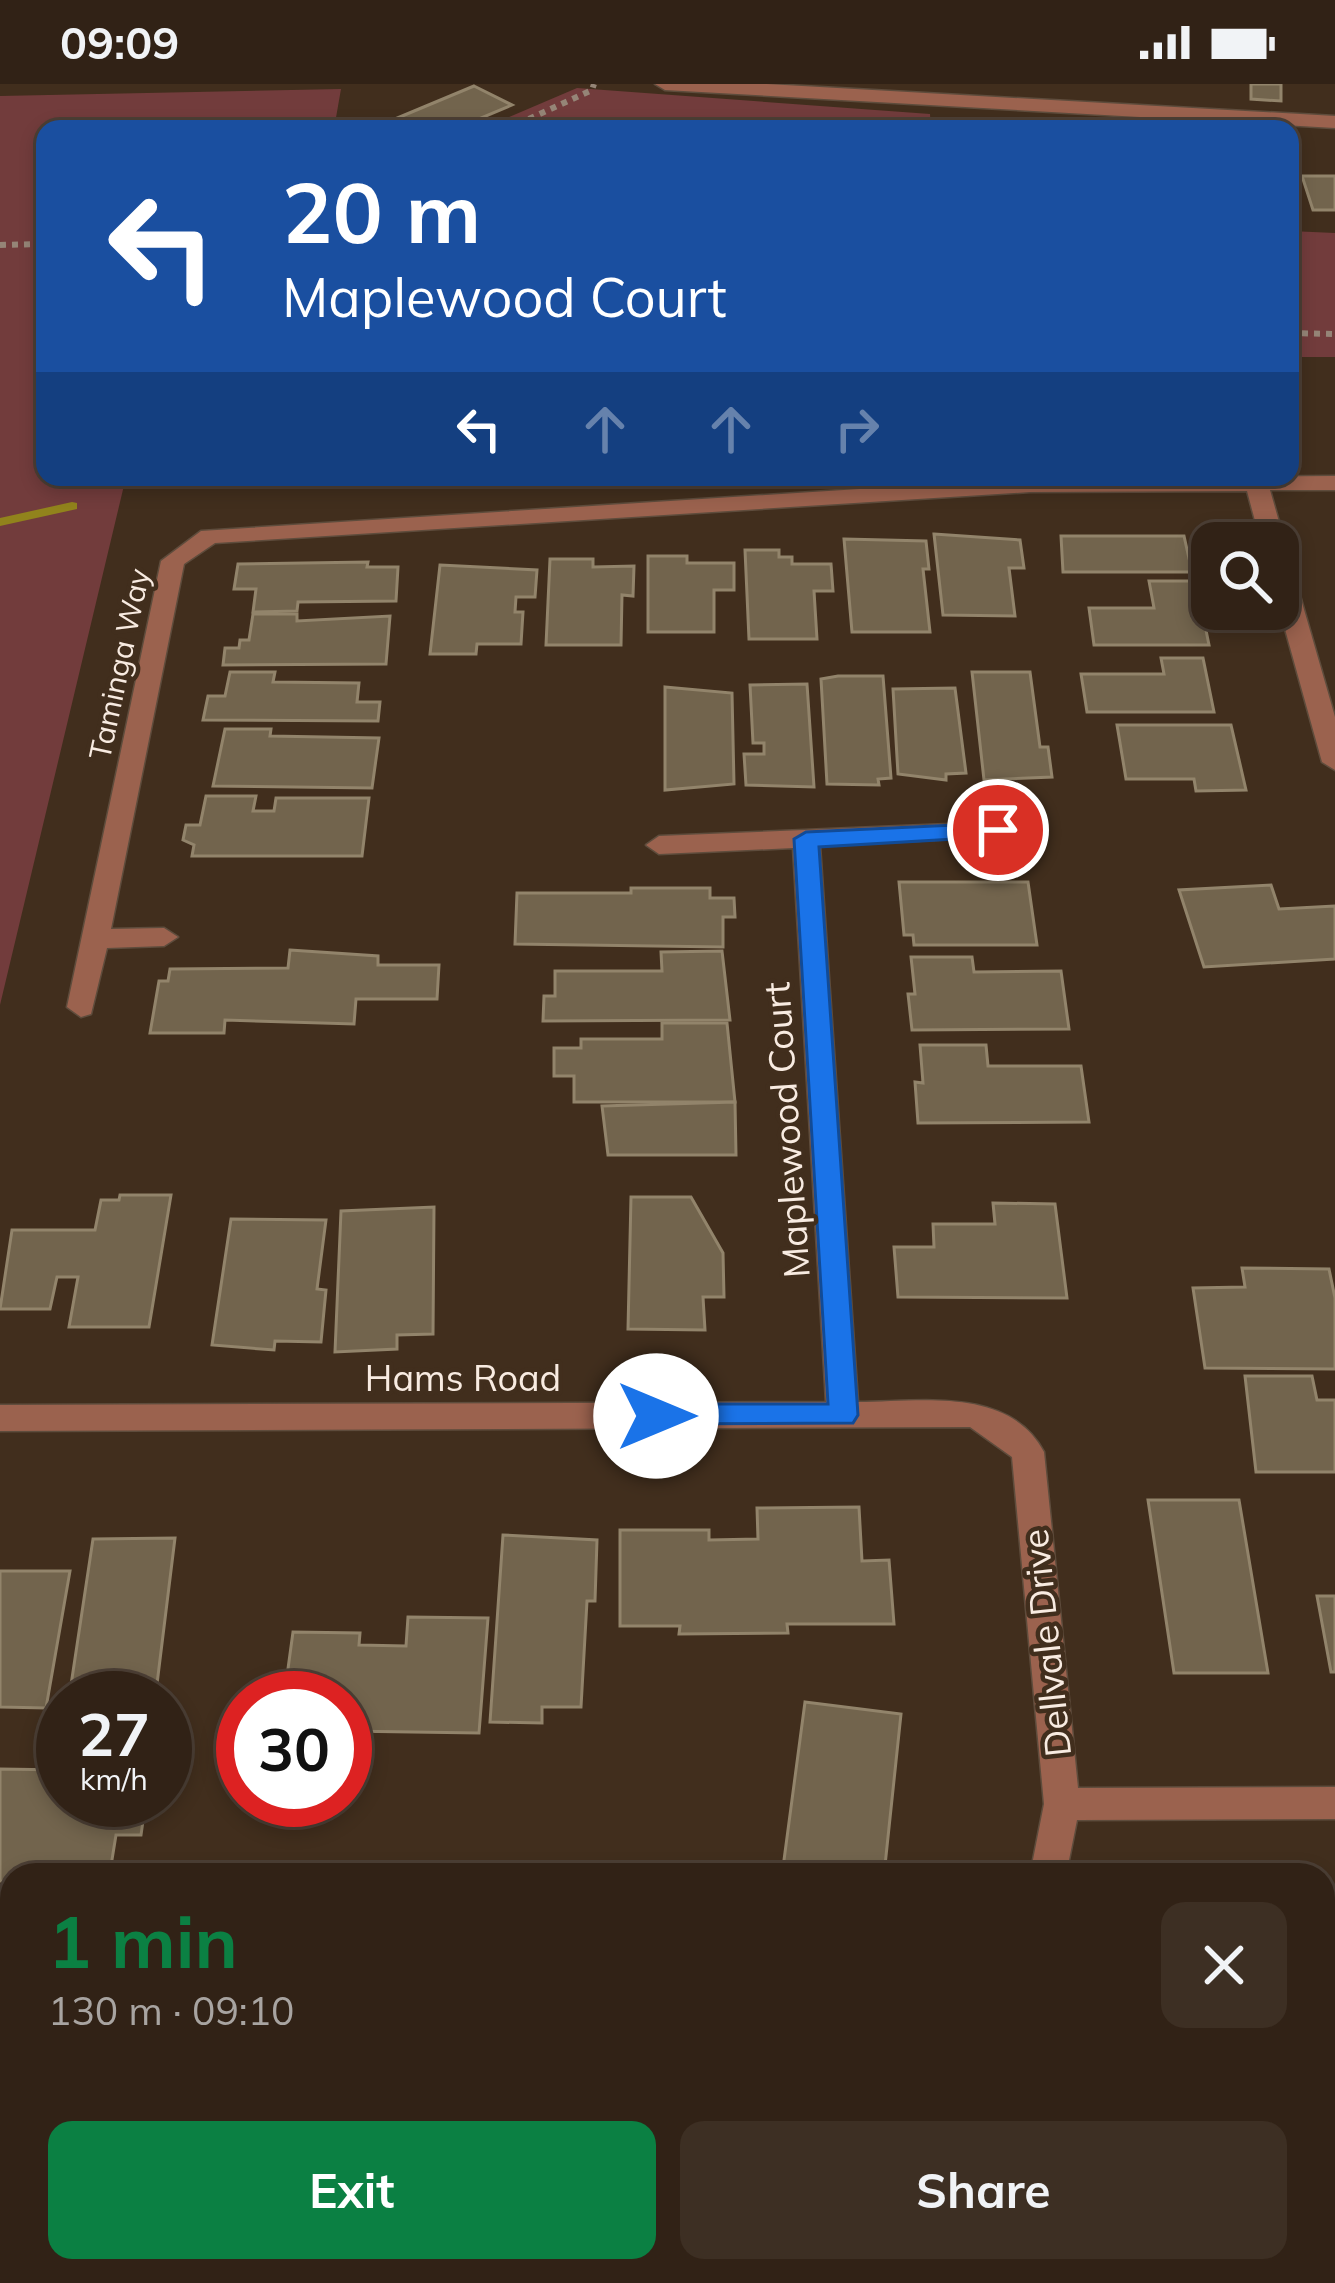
<!DOCTYPE html>
<meta charset="utf-8">
<style>
:root{--surface:#312216;--page:#3d2f23;--text:#f1f3f6;--muted:#a8a4a1;--line:#4c3f35;--accent:#0b8043}
body{margin:0;font-family:Mulish,sans-serif;background:var(--page);color:var(--text);height:100vh;display:flex;flex-direction:column;font-size:45px;white-space:nowrap}
*{box-sizing:border-box;margin:0}
p{font-size:39px;color:var(--muted)}
.icon{flex:none;width:66px;height:66px;fill:none;stroke:currentColor;stroke-width:2;stroke-linecap:round;stroke-linejoin:round}
.map{position:relative;flex:1;overflow:hidden}
.side{position:absolute;left:0px;top:1779px;width:1335px;height:420px;display:flex;flex-direction:column;background:var(--surface);border-radius:36px 36px 0 0;box-shadow:0 6px 18px #0003,0 0 0 3px var(--line)}
.side>*{flex:none}
.banner{position:absolute;left:36px;top:36px;width:1263px;height:366px;border-radius:24px;box-shadow:0 6px 18px #0003,0 0 0 3px var(--line);background:#1a4fa0;color:#fff;overflow:hidden}
.tools{position:absolute;left:1191px;top:438px;display:grid;gap:24px}
.tools a{display:grid;place-items:center;width:108px;height:108px;border-radius:24px;background:var(--surface);box-shadow:0 6px 18px #0003,0 0 0 3px var(--line);font-size:60px}
.speed{position:absolute;left:36px;top:1587px;display:flex;gap:24px;font-size:60px;font-weight:700;text-align:center}
.speed>*{display:grid;place-content:center;width:156px;height:156px;border-radius:50%;background:var(--surface);box-shadow:0 6px 18px #0003,0 0 0 3px var(--line);line-height:1}
.speed small{font-size:30px;font-weight:400}
.speed .limit{border:18px solid #d22;background:#fff;color:#111}
.pin{position:absolute;display:grid;place-items:center;width:102px;height:102px;color:#fff;margin:-51px;border:6px solid #fff;border-radius:50%;box-shadow:0 3px 12px #0007}
.me{position:absolute;width:132px;margin:-66px;rotate:90deg;stroke-linejoin:round;filter:drop-shadow(0 0 9px #0008)}
.turn{display:flex;align-items:center;gap:42px;height:252px;padding:0 48px;font-size:54px}
.turn .icon{width:156px;height:156px;stroke-width:2.5}
.turn b{display:block;font-size:84px;line-height:102px}
.lanes{display:flex;align-items:center;height:114px;padding:0 48px;background:#0003;justify-content:center;gap:60px;direction:ltr}
.lanes .off{opacity:.35}
.round{display:grid;place-items:center;flex:none;width:126px;height:126px;border-radius:24px;background:var(--page)}
.summary{display:flex;align-items:center;justify-content:space-between;height:204px;padding:0 48px}
h1{font-size:72px;font-weight:700;line-height:90px;color:var(--accent)}
.button{display:flex;gap:24px;margin-top:auto;padding:24px 48px}
.button a{flex:1;height:138px;border-radius:24px;background:var(--accent);color:#fff;font-size:48px;font-weight:700;line-height:138px;text-align:center}
.button a+a{background:var(--page);color:var(--text)}
.status{display:flex;justify-content:space-between;align-items:center;height:84px;padding:0 60px;background:var(--surface);direction:ltr}
.status svg{height:33px;fill:currentColor}
.map>svg:first-child{display:block}
</style>
<div class="status"><b>09:09</b><svg viewBox="0 0 49 12"><path d="M0 12V9h3v3zM5 12V6h3v6zM10 12V3h3v9zM15 12V0h3v12zM26 1h20v11H26zM47 4h2v5h-2z"/></svg></div>
<div class="map">
<svg width="1335" height="2199" viewBox="0 0 1335 2199">
<rect width="100%" height="100%" fill="#412e1d"/>
<g fill="#723c3c">
<polygon points="577,4 930,30 931,45 481,45"/>
<polygon points="341,5 334,45 45,45 45,393 126,393 0,921 0,12"/>
<polygon points="1290,147 1335,149 1335,273 1290,273"/>
</g>
<g fill="none" stroke-linecap="round" stroke-linejoin="round">
<polygon fill="#91831c" fill-rule="evenodd" points="72,418 77,419 77,425 0,442 0,434"/>
</g>
<g fill="#72644d" stroke="#92846b" stroke-width="3">
<polygon points="1251,0 1281,0 1281,17 1251,15"/>
<polygon points="474,2 512,21 455,45 371,45"/>
<polygon points="1302,92 1335,92 1335,126 1313,126"/>
<polygon points="934,450 1020,456 1024,484 1009,484 1015,532 943,531"/>
<polygon points="1061,452 1184,452 1192,488 1063,488"/>
<polygon points="844,455 926,457 929,485 923,485 930,548 852,548"/>
<polygon points="745,466 779,466 779,473 792,473 792,480 831,480 833,507 814,507 817,555 749,555"/>
<polygon points="648,472 687,472 687,479 734,479 734,506 714,506 714,548 648,548"/>
<polygon points="550,475 593,475 593,483 634,482 633,512 622,511 621,561 546,561"/>
<polygon points="368,478 367,483 398,483 396,517 298,518 297,527 253,528 256,505 234,505 238,480"/>
<polygon points="440,481 537,486 535,513 516,513 515,528 523,528 521,560 477,560 476,570 430,570"/>
<polygon points="1149,497 1196,497 1209,561 1094,561 1089,524 1154,524"/>
<polygon points="253,530 297,530 297,537 390,532 386,580 223,581 225,564 239,564 240,556 249,556"/>
<polygon points="1161,574 1203,574 1214,628 1087,628 1081,590 1164,590"/>
<polygon points="230,588 275,588 273,598 359,599 357,618 380,618 378,637 203,636 208,612 225,612"/>
<polygon points="972,588 1030,588 1040,663 1048,663 1052,693 984,696"/>
<polygon points="838,592 883,592 891,694 878,695 879,701 827,700 821,595"/>
<polygon points="807,600 814,703 746,701 744,670 764,670 764,659 753,659 750,601"/>
<polygon points="665,603 732,609 734,700 665,706"/>
<polygon points="955,604 966,689 946,690 946,696 898,690 893,605"/>
<polygon points="1117,641 1231,641 1246,706 1196,707 1194,695 1126,695"/>
<polygon points="225,645 271,645 270,652 379,654 372,704 213,702"/>
<polygon points="206,712 256,712 253,727 274,727 276,714 369,714 362,772 192,772 194,761 183,756 186,741 200,741"/>
<polygon points="899,798 1028,798 1037,861 914,861 913,851 904,851"/>
<polygon points="1271,801 1279,825 1335,822 1335,875 1204,883 1179,806"/>
<polygon points="631,804 710,804 710,814 734,814 735,833 723,833 723,863 515,860 517,809 631,809"/>
<polygon points="290,866 378,872 378,881 439,881 437,915 356,915 354,940 225,936 224,949 150,949 159,897 168,897 170,885 288,884"/>
<polygon points="722,867 730,936 543,937 544,912 555,912 555,887 662,887 661,868"/>
<polygon points="911,873 972,873 974,888 1061,887 1069,945 912,946 908,910 915,910"/>
<polygon points="662,939 727,939 735,1018 574,1018 574,992 554,992 554,964 581,964 581,955 662,955"/>
<polygon points="920,961 986,961 988,982 1081,982 1089,1038 918,1039 915,998 923,999"/>
<polygon points="735,1018 736,1071 608,1071 602,1022"/>
<polygon points="120,1111 171,1111 149,1243 69,1243 78,1193 57,1193 50,1225 0,1225 12,1146 95,1146 101,1116 119,1116"/>
<polygon points="631,1113 691,1113 723,1169 724,1213 703,1213 705,1246 628,1245"/>
<polygon points="993,1119 1055,1120 1067,1214 898,1213 894,1163 934,1163 933,1140 995,1140"/>
<polygon points="434,1123 433,1250 397,1251 397,1265 335,1268 341,1127"/>
<polygon points="231,1135 326,1136 317,1205 326,1206 321,1258 275,1257 274,1266 212,1261"/>
<polygon points="1242,1184 1329,1185 1335,1214 1335,1285 1205,1284 1193,1204 1245,1203"/>
<polygon points="1245,1292 1312,1292 1317,1316 1335,1316 1335,1388 1256,1388"/>
<polygon points="1148,1416 1239,1416 1268,1589 1174,1589"/>
<polygon points="859,1423 862,1477 889,1476 894,1540 787,1540 788,1549 679,1550 680,1542 620,1542 620,1446 709,1446 709,1456 758,1455 757,1424"/>
<polygon points="503,1451 597,1456 595,1517 587,1517 581,1623 542,1623 542,1639 490,1638"/>
<polygon points="175,1454 157,1600 71,1601 93,1455"/>
<polygon points="0,1487 70,1487 46,1624 0,1623"/>
<polygon points="1317,1512 1335,1512 1335,1588 1331,1588"/>
<polygon points="408,1533 488,1534 479,1649 345,1647 345,1614 284,1614 293,1548 360,1549 359,1561 406,1562"/>
<polygon points="805,1618 901,1630 884,1791 782,1791"/>
<polygon points="0,1685 63,1686 63,1716 146,1716 141,1751 116,1751 110,1788 51,1787 51,1791 12,1791 12,1798 0,1797"/>
<polygon points="1323,1978 1335,1981 1323,2048"/>
<polygon points="0,2094 12,2094 12,2187 70,2187 68,2199 0,2199"/>
<polygon points="1127,2187 1266,2187 1279,2192 1277,2199 1123,2199"/>
</g>
<g fill="none" stroke-linecap="round" stroke-linejoin="round">
<g stroke="#5e4c3c" stroke-width="3">
<g id="minor">
<polygon points="655,0 767,0 1335,32 1335,44 665,6"/>
<polygon points="1335,392 1335,406 1270,406 1285,459 1278,465 1278,459 1261,459 1247,407 1030,408 215,459 184,480 111,845 164,844 178,853 164,862 107,864 91,930 81,933 67,923 161,477 201,447 1030,394"/>
<polygon points="1278,470 1290,477 1335,633 1335,686 1322,678 1278,520"/>
<path d="M998,738L1007,740L1011,746L1007,752L820,762L858,1318C920,1318 1009,1302 1044,1368L1078,1704L1335,1703V1735L1077,1736L1066,1791H1030L1044,1720L1012,1373L970,1343L0,1347V1321L826,1318L793,764L659,770L646,761L659,752Z"/>
<polygon points="346,2187 435,2187 440,2199 351,2199"/>
<polygon points="816,2187 862,2187 857,2199 811,2199"/>
</g>
</g>
<g stroke="#958577" stroke-width="6" stroke-dasharray="6 6" stroke-linecap="butt">
<polyline points="507,45 592,6 594,0"/>
<polyline points="0,161 45,160"/>
<polyline points="1290,249 1335,250"/>
</g>
<use href="#minor" fill="#9b624e" fill-rule="evenodd"/>
</g>
<polygon fill="#1a73e8" stroke="#114b97" stroke-width="3" points="998,739 1010,746 1006,752 819,763 858,1331 853,1339 645,1340 641,1332 645,1324 656,1320 828,1320 794,755 806,748"/>
<g text-anchor="middle" dominant-baseline="central" stroke-width="9" stroke-linejoin="round" paint-order="stroke">
<g font-size="30" fill="#f8ebe1" stroke="#412e1d">
<text transform="translate(119 580) rotate(-78)">Taminga Way</text>
</g>
<g font-size="36" fill="#f8ebe1" stroke="#412e1d">
<text transform="translate(786 1046) rotate(-94)">Maplewood Court</text>
<text x="463" y="1293">Hams Road</text>
<text transform="translate(1046 1559) rotate(-96)">Dellvale Drive</text>
</g>
</g>
</svg>
<div class="tools">
<a><svg class="icon" aria-label="search" viewBox="0 0 24 24"><circle cx="10" cy="10" r="6"/><path d="M15 15l6 6"/></svg></a>
</div>
<div class="speed"><div>27<small>km/h</small></div><div class="limit">30</div></div>
<div class="pin" style="left:998px;top:746px;background:#d93025"><svg class="icon" aria-label="arrive" viewBox="0 0 24 24"><path d="M6 21V4h12l-3 4 3 4H6"/></svg></div>
<svg class="me" style="left:656px;top:1332px" viewBox="-20 -20 40 40"><circle r="19" fill="#fff"/><path d="M0-13L10 11 0 6-10 11z" fill="#1a73e8"/></svg>
<div class="banner">
<div class="turn"><svg class="icon" aria-label="left" viewBox="0 0 24 24"><path d="M17 20v-9H6M10 6l-5 5 5 5"/></svg><div><b>20 m</b>Maplewood Court</div></div>
<div class="lanes"><svg class="icon" aria-label="left" viewBox="0 0 24 24"><path d="M17 20v-9H6M10 6l-5 5 5 5"/></svg><svg class="icon off" aria-label="ahead" viewBox="0 0 24 24"><path d="M12 20V5M6 11l6-6 6 6"/></svg><svg class="icon off" aria-label="ahead" viewBox="0 0 24 24"><path d="M12 20V5M6 11l6-6 6 6"/></svg><svg class="icon off" aria-label="right" viewBox="0 0 24 24"><path d="M7 20v-9h11M14 6l5 5-5 5"/></svg></div>
</div>
<section class="side">
<div class="summary"><div><h1>1 min</h1><p>130 m · 09:10</p></div><a class="round"><svg class="icon" aria-label="close" viewBox="0 0 24 24"><path d="M6 6l12 12M18 6L6 18"/></svg></a></div>
<div class="button"><a>Exit</a><a>Share</a></div>
</section>
</div>
